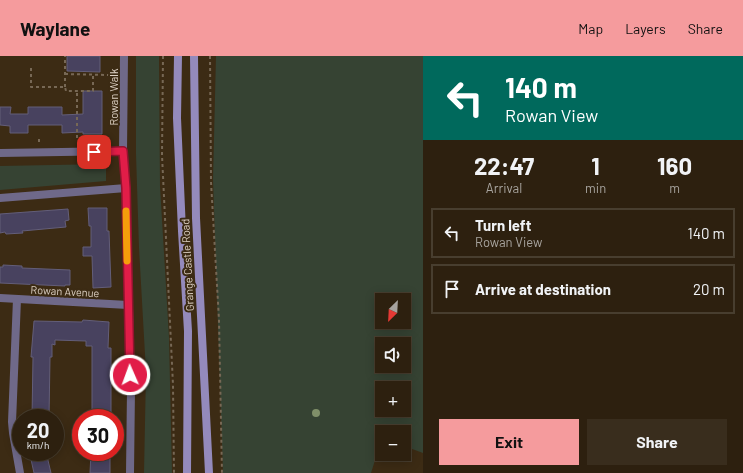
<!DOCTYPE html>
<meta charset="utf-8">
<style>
:root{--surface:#2d200f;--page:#392d1d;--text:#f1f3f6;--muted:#a7a39e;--line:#483e2f;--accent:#f59b9d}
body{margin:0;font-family:Barlow,sans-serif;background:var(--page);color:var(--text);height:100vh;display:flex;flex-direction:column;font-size:15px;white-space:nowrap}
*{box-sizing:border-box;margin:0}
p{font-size:13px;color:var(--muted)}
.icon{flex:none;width:22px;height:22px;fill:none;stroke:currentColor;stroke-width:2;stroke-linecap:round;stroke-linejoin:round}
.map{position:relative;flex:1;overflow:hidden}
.drawer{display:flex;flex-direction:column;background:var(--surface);width:320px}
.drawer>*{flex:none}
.hud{background:#00695c;color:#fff;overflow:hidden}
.needle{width:26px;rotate:204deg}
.buttons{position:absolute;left:375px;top:237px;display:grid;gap:8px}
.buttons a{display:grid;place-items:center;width:36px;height:36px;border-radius:0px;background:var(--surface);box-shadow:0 2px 10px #0003,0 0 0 1px var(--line);font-size:20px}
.speed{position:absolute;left:12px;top:353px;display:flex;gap:8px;font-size:20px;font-weight:700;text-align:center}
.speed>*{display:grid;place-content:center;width:52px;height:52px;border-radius:50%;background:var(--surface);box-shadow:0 2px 10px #0003,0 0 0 1px var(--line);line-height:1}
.speed small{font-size:10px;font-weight:400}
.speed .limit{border:6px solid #d22;background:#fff;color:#111}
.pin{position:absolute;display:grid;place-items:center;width:34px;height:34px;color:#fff;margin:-17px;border-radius:8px;box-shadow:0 2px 6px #0006}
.me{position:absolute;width:44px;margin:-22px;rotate:358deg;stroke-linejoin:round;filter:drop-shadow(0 0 3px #0008)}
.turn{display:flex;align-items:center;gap:14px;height:84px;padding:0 16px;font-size:18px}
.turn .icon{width:52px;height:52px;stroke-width:2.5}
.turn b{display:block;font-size:28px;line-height:34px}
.eta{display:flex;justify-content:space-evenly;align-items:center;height:68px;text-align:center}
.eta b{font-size:24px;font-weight:700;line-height:28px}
.action{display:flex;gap:8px;margin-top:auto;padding:8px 16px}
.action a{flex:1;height:46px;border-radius:0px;background:var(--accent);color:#111;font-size:16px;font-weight:700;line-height:46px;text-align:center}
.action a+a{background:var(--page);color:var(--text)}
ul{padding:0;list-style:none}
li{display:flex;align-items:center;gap:12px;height:50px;margin:0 8px 6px;padding:0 8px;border:2px solid var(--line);border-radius:0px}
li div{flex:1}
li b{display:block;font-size:15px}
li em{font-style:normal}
header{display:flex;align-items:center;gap:24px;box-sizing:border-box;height:56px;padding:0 20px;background:var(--accent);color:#111}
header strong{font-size:19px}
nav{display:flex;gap:22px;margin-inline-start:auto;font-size:14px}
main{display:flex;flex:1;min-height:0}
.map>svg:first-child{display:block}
</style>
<header>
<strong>Waylane</strong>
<nav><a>Map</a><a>Layers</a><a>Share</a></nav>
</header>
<main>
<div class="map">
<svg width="423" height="417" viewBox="0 0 423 417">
<rect width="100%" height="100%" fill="#3c2b14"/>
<g fill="#364333" fill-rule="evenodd">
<polygon points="136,0 159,0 160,130 169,281 172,417 144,417 146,316 139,192 136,98"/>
<path d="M216,0H423V397L404,390V376H382V382L371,417H223L213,123ZM382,244H404V266H382ZM382,288H404V310H382ZM382,332H404V354H382Z"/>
<polygon points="106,108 106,125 0,134 0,110"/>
</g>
<g fill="#48425f" stroke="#635e79">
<polygon points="67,0 100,0 100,16 67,15"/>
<polygon points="83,35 102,35 102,78 83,78 83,76 62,77 62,69 28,69 28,77 10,77 10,70 0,69 0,51 11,51 10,58 28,58 28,51 62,51 62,59 83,58"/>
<polygon points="88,152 107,152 107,175 109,175 111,231 93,232 92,200 83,200 83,191 91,191 91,170 89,170"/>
<polygon points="68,153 69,164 65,165 66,171 22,175 23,177 6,178 5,176 0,177 0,158"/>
<polygon points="3,209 22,210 22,212 70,214 70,229 65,229 65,230 0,227 0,211 3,211"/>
<polygon points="83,264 109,266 108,292 111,292 111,360 92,360 92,290 86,290 86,285 55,284 55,289 52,288 52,301 50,301 49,362 32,362 33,301 31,301 34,265 82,266"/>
<polygon points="46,396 51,417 34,417 30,399"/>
<polygon points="91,396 110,396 110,417 90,417"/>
</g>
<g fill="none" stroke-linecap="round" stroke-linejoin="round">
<g stroke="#776855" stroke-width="2" stroke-dasharray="3 3" stroke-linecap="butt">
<polyline points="163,0 162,99 173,329 174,417"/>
<polyline points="210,0 211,126 219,264 222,417"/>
<polyline points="31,12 31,31 65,31 66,35 93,35 93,19"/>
<polyline points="65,18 109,19"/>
<polyline points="65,31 65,0"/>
<polyline points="77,82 77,35"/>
<polyline points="39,83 39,88"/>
</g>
<g stroke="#6f6989" stroke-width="8">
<polyline points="124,0 123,95 126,132 131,333 130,417"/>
<polyline points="0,97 123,95"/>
<polyline points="0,142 126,132"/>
<polyline points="0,242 128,249"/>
<polyline points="17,243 12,366 13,377 20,417"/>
</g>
<g stroke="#948abc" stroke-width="8">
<polyline points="178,0 177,62 182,175 188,275 187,417"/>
<polyline points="194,0 196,162 209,417"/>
</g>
</g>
<circle fill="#808f69" cx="316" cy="357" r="4"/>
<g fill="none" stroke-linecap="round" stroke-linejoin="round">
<g stroke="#92132f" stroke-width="10">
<polyline id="route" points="94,96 123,95 126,132 130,319"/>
</g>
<use href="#route" stroke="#e11d48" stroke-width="7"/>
<polyline stroke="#f59e0b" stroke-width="7" points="126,155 127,205"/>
</g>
<g text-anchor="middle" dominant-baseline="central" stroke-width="4" stroke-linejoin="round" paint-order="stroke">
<g font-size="11" fill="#ddd1c4" stroke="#3c2b14">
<text transform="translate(113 41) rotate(-90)">Rowan Walk</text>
<text transform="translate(187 209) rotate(-93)">Grange Castle Road</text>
<text transform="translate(65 235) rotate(3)">Rowan Avenue</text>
</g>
</g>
</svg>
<div class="buttons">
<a><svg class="needle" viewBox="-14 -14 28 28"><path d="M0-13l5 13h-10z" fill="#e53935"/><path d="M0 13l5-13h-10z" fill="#a7a39e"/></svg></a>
<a><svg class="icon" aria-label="sound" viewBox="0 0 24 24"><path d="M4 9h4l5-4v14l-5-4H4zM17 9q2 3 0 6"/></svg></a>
<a>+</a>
<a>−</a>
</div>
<div class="speed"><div>20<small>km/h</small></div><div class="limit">30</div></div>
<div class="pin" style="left:94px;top:96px;background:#d93025"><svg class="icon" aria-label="arrive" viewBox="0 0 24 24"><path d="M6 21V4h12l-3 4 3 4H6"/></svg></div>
<svg class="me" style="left:130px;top:319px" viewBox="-20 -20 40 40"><circle r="17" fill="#e11d48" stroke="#fff" stroke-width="3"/><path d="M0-11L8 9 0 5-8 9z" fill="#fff"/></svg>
</div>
<section class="drawer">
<div class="hud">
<div class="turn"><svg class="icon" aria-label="left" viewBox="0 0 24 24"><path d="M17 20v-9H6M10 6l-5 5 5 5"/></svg><div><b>140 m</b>Rowan View</div></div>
</div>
<div class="eta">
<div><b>22:47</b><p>Arrival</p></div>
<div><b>1</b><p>min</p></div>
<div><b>160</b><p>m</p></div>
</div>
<ul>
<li><svg class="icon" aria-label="left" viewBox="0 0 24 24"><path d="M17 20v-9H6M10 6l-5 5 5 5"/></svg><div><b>Turn left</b><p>Rowan View</p></div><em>140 m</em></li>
<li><svg class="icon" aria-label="arrive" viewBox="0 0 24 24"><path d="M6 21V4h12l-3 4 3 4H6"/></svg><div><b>Arrive at destination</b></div><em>20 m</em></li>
</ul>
<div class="action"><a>Exit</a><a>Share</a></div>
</section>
</main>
